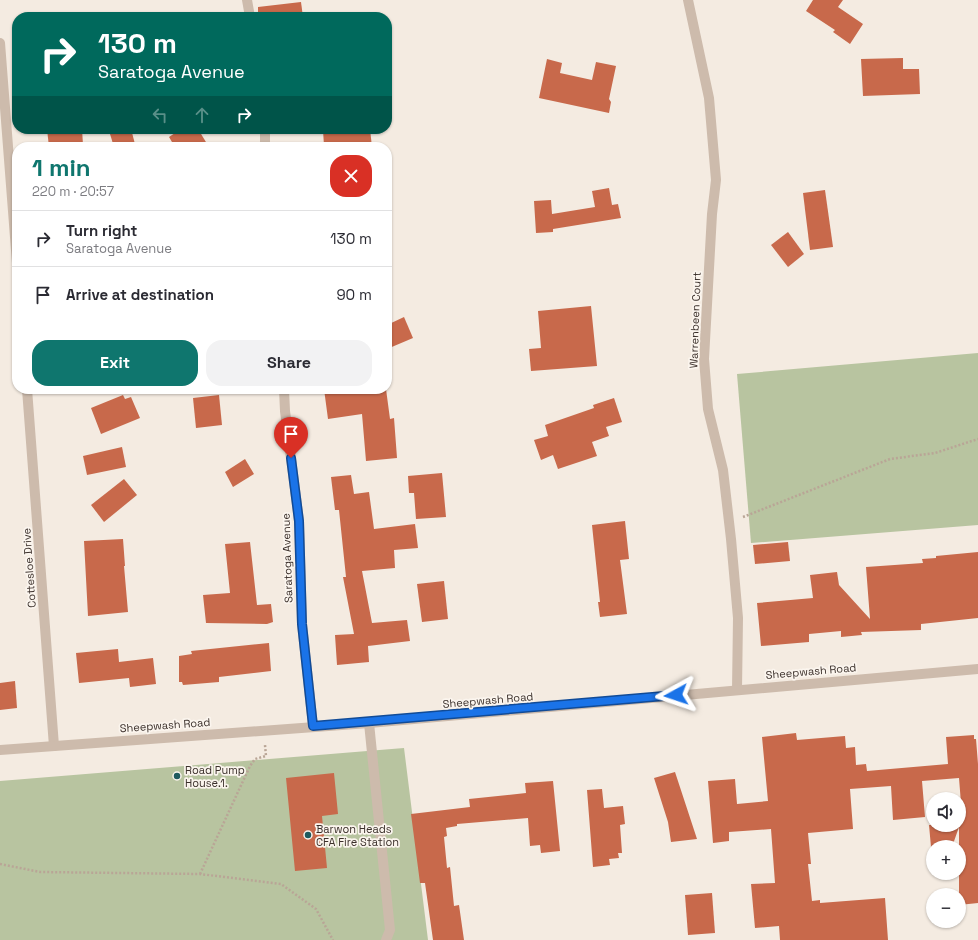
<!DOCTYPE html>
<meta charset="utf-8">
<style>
:root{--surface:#fff;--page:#f2f2f3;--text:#2b2b33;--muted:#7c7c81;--line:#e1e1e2;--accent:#0f766e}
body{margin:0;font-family:"Space Grotesk",sans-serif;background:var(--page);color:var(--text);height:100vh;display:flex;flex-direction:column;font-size:15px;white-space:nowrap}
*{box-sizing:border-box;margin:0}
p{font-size:13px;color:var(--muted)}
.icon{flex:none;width:22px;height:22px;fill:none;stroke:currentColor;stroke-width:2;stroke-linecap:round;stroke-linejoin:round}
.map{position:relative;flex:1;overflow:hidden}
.side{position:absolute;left:12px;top:142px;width:380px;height:252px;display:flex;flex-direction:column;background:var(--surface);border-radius:16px;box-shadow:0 1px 3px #0004}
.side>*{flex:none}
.top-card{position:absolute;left:12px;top:12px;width:380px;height:122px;border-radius:16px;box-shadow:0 1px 3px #0004;background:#00695c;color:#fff;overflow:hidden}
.buttons{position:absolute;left:926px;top:792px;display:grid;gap:8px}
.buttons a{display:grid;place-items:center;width:40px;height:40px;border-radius:50%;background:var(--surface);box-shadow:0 1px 3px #0004;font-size:20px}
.pin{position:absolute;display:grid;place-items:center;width:34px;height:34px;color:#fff;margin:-41px -17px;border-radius:50% 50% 50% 0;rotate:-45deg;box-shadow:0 0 4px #0007}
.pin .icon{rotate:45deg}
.me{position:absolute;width:44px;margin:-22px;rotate:265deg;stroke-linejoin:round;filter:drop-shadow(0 0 3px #0008)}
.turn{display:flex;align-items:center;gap:14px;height:84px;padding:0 20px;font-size:18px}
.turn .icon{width:52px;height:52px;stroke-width:2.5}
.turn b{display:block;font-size:28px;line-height:34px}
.lanes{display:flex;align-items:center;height:38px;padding:0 20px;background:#0003;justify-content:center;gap:20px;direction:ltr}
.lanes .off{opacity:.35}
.round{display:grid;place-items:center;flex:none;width:42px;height:42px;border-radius:16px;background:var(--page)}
.head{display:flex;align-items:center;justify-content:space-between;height:68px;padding:0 20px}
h1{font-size:24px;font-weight:700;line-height:30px;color:var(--accent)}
.cta{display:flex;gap:8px;margin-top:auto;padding:8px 20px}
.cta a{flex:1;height:46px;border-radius:16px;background:var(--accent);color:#fff;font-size:16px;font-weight:700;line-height:46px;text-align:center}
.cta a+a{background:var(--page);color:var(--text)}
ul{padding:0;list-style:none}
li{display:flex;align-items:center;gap:12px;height:56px;padding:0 20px;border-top:1px solid var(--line)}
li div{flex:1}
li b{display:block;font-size:15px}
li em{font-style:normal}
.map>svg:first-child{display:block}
</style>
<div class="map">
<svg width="978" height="940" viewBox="0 0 978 940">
<rect width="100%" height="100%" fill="#f4ebe1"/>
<g fill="#b8c4a0">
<polygon points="978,353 978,525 751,543 737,374"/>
<polygon points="404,748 428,940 0,940 0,781"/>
</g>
<g fill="#c8694b">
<polygon points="813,0 843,0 838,7 863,24 850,44 833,32 835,30 806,11"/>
<polygon points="301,2 303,17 258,17 258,7"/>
<polygon points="903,58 903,69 919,69 920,94 863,96 861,59"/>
<polygon points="547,59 562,63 560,73 592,80 596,62 616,66 609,99 611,102 609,113 539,98"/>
<polygon points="47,129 82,129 83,145 49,147"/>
<polygon points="131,129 135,144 123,147 114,147 110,134"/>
<polygon points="181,129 198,129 209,147 175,147 169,137"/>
<polygon points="323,129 370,129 372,147 324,147"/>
<polygon points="609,188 612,205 618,204 621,218 553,229 553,232 536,233 534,201 551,200 552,214 595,207 592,191"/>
<polygon points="825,190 833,247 810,250 803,193"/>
<polygon points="788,232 804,254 788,267 771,245"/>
<polygon points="591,306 597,366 531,371 529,349 541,348 538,311"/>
<polygon points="404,317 413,338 387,349 387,325"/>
<polygon points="324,389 386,389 390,419 394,418 397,458 366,461 362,414 328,419"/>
<polygon points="123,395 125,399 131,397 140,418 101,434 91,408"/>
<polygon points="219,395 222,425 196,428 193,398"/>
<polygon points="614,398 622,422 606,427 609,436 592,442 597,456 558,469 553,455 541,460 534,440 548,436 545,425 594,408 593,405"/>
<polygon points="122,447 126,467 87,475 83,456"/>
<polygon points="245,459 254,474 233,487 225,472"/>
<polygon points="442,473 446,517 416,519 414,493 409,493 408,476"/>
<polygon points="351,475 354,494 369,492 374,529 415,524 418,548 394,550 395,568 362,571 372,623 407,620 410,641 368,646 369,662 337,665 335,635 354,634 343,577 346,577 339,510 335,510 331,477"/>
<polygon points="124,479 137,495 104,522 91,505"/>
<polygon points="625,521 629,559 620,560 627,614 600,617 598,602 600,602 592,525"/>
<polygon points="123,539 125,566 124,566 128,612 88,616 84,541"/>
<polygon points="250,542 257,605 271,604 273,622 267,624 206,623 203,595 230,593 225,544"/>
<polygon points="788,542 790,561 755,564 753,545"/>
<polygon points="978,552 978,618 921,624 921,630 861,632 862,635 841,637 841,631 809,634 809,642 761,646 757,603 813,598 810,575 837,572 839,585 870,619 866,567 923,563 922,559 936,558 936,556"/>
<polygon points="444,581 448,619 422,622 417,584"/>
<polygon points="269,643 271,671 219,677 219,682 183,685 182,682 179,682 179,656 192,654 191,651"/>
<polygon points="118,649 119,662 153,658 156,684 130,687 129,678 79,683 76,653"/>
<polygon points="15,681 17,708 0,710 0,683"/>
<polygon points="796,733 797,740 845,736 846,748 855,747 856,765 866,764 867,771 948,764 946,737 974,735 974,739 976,739 978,764 978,903 959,905 959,827 952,847 933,847 933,869 929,825 959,825 959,816 962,816 959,778 922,781 925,817 893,820 891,786 850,789 853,829 808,833 811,864 808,864 812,901 820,900 820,903 885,898 888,940 780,940 779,926 755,928 751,884 775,883 771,829 729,832 729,841 713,843 708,781 735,779 737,804 768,801 762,737"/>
<polygon points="675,772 697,839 671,842 668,822 654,778"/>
<polygon points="334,773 338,814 322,816 327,868 295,871 286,778"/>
<polygon points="553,781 560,851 541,853 540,845 530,846 528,818 457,824 457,826 446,828 447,836 444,837 447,868 450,867 454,906 459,905 464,940 433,940 425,883 420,883 411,814 470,807 469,799 526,793 525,783"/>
<polygon points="602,789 604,808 623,806 625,824 620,825 622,853 618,853 619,858 609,859 610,865 593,867 587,790"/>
<polygon points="712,893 715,933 688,935 685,895"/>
</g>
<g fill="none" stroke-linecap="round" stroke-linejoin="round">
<g stroke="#b9a596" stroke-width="2.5" stroke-dasharray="2 2" stroke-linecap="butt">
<polyline points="743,517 890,459 935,453 978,439"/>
<polyline points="0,864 40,872 200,874 281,884 316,909 333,940"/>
<polyline points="200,874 250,766 255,759 266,756 265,745"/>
</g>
<polyline stroke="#cdbbac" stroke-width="10" points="369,723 390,930 386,940"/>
<g stroke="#cdbbac" stroke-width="10">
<polyline points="247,0 250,17"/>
<polyline points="688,0 709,98 716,180 712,214 704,359 708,409 723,470 731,539 738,618 737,690"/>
<polyline points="0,43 17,263"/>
<polyline points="265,147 265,129"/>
<polyline points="27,389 54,746"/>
<polyline points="284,389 285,411 299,521 302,624 313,726"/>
<polyline points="0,750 369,723 978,669"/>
</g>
</g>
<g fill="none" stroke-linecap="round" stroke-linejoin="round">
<g stroke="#114b97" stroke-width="10">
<polyline id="route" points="291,458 299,521 302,624 313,726 676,695"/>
</g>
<use href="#route" stroke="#1a73e8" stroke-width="7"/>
</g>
<g fill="#1f5a5e" stroke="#fbf5ee" stroke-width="1.5">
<circle cx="177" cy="776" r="4"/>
<circle cx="308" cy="835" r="4"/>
</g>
<g text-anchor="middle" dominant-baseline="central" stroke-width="3.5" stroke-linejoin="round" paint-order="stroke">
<g font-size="11" fill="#3b302b" stroke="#fbf5ee">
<text transform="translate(695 320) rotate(-88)">Warrenbeen Court</text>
<text transform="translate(287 558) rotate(-92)">Saratoga Avenue</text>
<text transform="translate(29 568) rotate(-94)">Cottesloe Drive</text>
<text transform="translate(811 671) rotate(-5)">Sheepwash Road</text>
<text transform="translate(488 700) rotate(-5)">Sheepwash Road</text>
<text transform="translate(165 725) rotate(-4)">Sheepwash Road</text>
</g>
<g font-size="11" fill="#3b302b" stroke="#fbf5ee" text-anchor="start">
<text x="185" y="770">Road Pump<tspan x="185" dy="13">House.1.</tspan></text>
<text x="316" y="829">Barwon Heads<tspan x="316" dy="13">CFA Fire Station</tspan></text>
</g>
</g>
</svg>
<div class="buttons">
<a><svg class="icon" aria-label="sound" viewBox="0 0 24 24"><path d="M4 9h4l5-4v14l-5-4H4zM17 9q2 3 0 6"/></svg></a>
<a>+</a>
<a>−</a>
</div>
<div class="pin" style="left:291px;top:458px;background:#d93025"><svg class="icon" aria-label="arrive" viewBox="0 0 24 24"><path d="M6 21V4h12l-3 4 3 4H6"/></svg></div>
<svg class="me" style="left:676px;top:695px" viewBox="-20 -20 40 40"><path d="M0-17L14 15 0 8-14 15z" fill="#1a73e8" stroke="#fff" stroke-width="4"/></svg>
<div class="top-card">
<div class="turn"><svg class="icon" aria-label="right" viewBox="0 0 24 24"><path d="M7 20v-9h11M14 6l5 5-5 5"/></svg><div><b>130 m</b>Saratoga Avenue</div></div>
<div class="lanes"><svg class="icon off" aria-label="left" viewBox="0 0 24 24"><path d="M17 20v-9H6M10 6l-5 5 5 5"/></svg><svg class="icon off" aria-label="ahead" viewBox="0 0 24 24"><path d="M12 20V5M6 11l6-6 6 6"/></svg><svg class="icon" aria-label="right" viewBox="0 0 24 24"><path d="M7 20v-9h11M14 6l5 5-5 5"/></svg></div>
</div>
<section class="side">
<div class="head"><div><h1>1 min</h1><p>220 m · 20:57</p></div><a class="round" style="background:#d93025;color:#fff"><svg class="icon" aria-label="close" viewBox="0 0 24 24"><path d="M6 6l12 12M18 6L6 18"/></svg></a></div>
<ul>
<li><svg class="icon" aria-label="right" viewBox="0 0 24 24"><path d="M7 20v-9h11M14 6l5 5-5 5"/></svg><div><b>Turn right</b><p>Saratoga Avenue</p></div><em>130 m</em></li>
<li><svg class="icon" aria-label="arrive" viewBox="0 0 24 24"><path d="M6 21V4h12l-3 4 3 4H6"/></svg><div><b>Arrive at destination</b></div><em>90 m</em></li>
</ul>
<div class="cta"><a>Exit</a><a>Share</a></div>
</section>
</div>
